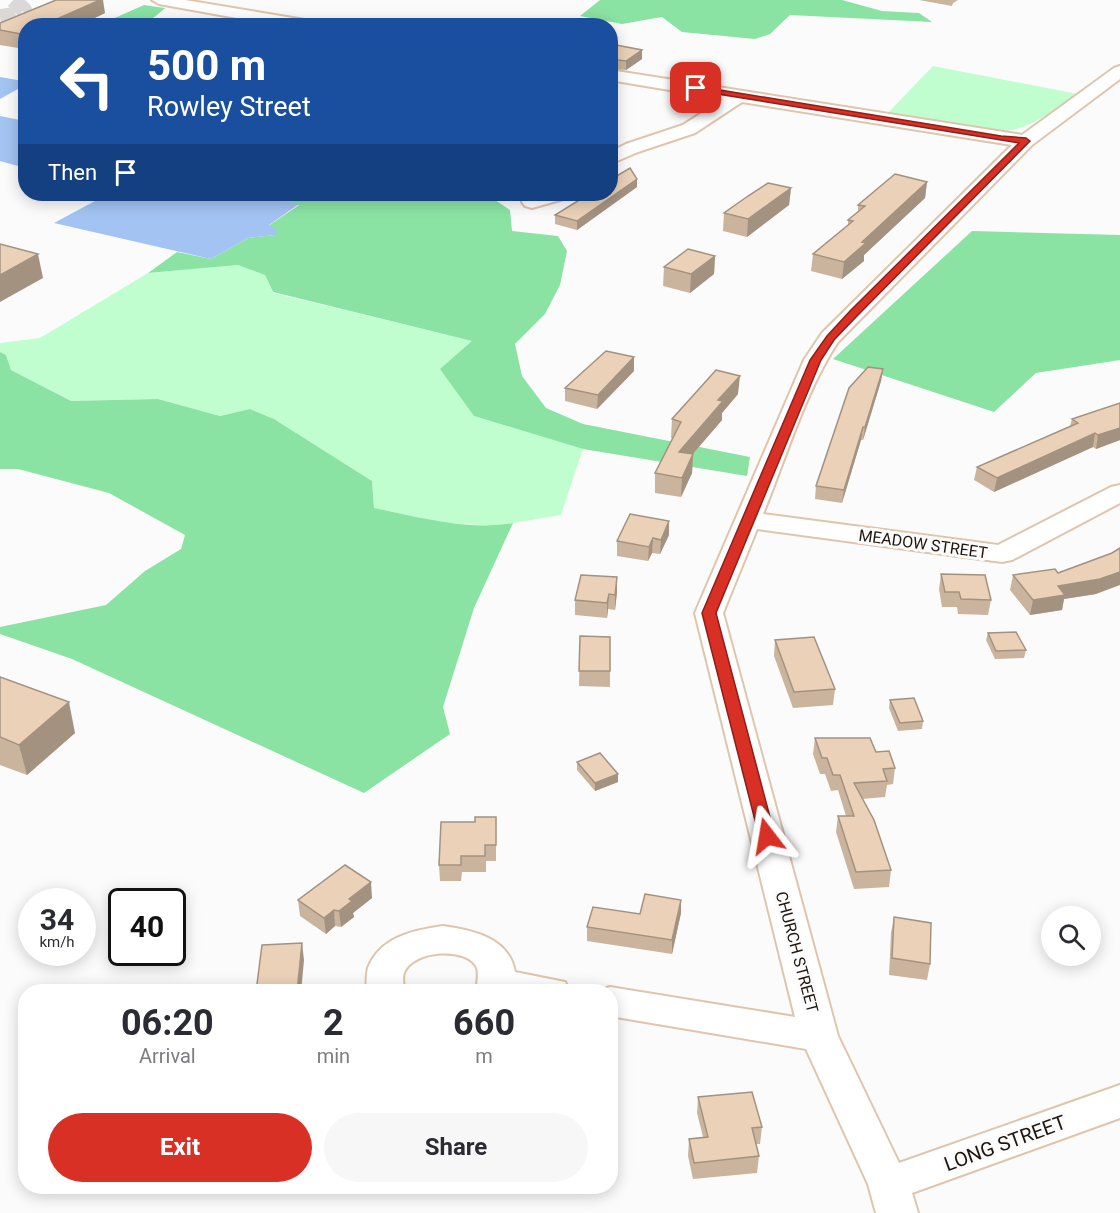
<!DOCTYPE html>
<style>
:root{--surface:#fff;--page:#f7f7f7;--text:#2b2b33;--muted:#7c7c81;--accent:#d93025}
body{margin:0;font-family:Roboto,sans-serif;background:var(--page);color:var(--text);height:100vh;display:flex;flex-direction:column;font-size:22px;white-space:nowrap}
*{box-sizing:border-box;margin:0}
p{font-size:20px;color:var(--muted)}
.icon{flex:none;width:33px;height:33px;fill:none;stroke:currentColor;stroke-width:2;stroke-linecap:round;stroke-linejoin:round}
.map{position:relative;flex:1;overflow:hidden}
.sheet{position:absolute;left:18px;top:984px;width:600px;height:210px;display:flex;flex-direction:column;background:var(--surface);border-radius:24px;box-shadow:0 3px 15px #0003}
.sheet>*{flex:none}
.guide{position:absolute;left:18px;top:18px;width:600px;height:183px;border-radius:24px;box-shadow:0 3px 15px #0003;background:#1a4fa0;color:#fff;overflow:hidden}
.tools{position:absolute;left:1041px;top:906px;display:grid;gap:12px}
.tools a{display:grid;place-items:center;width:60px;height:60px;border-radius:50%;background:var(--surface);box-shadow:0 3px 15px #0003;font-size:30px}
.speed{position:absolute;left:18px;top:888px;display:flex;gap:12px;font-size:30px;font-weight:700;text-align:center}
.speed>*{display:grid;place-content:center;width:78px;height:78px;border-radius:50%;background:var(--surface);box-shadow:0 3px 15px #0003;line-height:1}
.speed small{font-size:15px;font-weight:400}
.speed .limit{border:3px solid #111;border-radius:9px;background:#fff;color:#111}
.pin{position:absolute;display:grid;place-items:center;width:51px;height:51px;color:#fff;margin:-26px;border-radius:12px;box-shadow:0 3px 9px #0006}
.me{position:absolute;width:66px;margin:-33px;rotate:346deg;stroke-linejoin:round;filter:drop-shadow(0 0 4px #0008)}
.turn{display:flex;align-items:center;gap:21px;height:126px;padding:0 30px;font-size:27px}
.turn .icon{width:78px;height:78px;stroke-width:2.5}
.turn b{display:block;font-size:42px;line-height:51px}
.then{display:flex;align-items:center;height:57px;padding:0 30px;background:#0003;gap:12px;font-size:22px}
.eta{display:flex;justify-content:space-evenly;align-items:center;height:102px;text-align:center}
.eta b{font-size:36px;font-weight:700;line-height:42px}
.button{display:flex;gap:12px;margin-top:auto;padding:12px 30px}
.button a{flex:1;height:69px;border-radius:36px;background:var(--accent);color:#fff;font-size:24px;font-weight:700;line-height:69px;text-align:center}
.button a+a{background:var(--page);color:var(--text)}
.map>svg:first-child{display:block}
</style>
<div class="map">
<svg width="1120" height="1213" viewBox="0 0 1120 1213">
<rect width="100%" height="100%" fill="#fbfbfb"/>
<g fill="#c1fecf">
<path d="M933,66L1078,94C1050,112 1032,130 997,132L886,115Z"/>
<polygon points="238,265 265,275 273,293 473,341 474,416 583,449 561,515 495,526 444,523 374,508 372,481 274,419 250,409 220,416 158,399 71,401 11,370 6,355 0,352 0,343 40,338 148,273"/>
</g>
<g fill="#8ae3a3">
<polygon points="600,0 842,0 882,11 919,13 932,22 790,15 770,34 755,39 682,32 662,17 622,24 580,16"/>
<path d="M144,5L165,8C142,30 130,26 99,25Z"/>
<polygon points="294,194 491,194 489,196 510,210 512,231 558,236 567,251 560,285 545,314 515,344 522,376 546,408 583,424 750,457 747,476 583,449 474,416 440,369 472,341 273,292 265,275 238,265 148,273 177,252 211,259 248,238 275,235 268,226 299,205 277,200"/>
<polygon points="972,231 1120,235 1120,360 1036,373 994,412 833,359"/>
<path d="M0,352L6,355L11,370L71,401L158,399L220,416L250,409L274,419L372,481L374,508C419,517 467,531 513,523L474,608L443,707L450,734L364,793L72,659L0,634V627L106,605L145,571L181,549L185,535L109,493L18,469H0Z"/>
</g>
<g fill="#a3c3f2">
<polygon points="0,77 23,81 25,85 0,99"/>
<polygon points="0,116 25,121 25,168 0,161"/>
<polygon points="108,194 246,194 299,204 269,225 278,231 275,235 248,238 211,259 54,223"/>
</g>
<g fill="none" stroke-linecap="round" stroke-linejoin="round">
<polyline stroke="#dad9d7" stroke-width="16" stroke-dasharray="16 8" stroke-linecap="butt" points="0,17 15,15 24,10 13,0"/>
<g stroke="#dfc5ac" stroke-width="4">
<g id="minor">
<polygon points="152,0 185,0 311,21 318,26 281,26 159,4"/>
<path d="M1120,66V79L1032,145L838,342C805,392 786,458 763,514L998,545L1111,487L1120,485V503L1012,560L1002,562L757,529L723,613L838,1036L899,1163L1120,1085V1118L912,1193L918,1213H876L868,1184L806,1049L610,1016V992H596L610,987L795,1017L695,613L804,360L822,333L1012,145L742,102L695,133L638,152L610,164V152L626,144L683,125L723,99L610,80V70L1022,135L1114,68Z"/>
<polygon points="541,194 570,194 567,198 532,208 525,206 522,202 525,198"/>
<path d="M443,926C471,930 509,937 515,972L565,982L570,992H476C477,985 479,974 477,968C468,946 412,950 404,973C402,978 404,986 404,992H366C367,984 366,975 368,968C380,937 414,930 443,926Z"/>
</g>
</g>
<use href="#minor" fill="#fff" fill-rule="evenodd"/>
</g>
<g fill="#cab49e">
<polygon points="919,0 958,0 953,3 952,6"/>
<polygon points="105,13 78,26 26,26 24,49 0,45 0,23"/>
<polygon points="610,45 642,50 642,59 626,70 610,69"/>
<polygon points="927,182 925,198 864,255 864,261 842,279 811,271 813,254 848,225 848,220 858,212 858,205"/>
<polygon points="637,187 577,230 555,224 555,215"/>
<polygon points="791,188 789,205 747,237 723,231 724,213"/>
<polygon points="715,256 714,274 690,293 663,286 664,267"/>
<polygon points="883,369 881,381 863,440 861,440 842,503 815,499 816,486"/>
<polygon points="634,371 597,409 565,401 565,388"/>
<polygon points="738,394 722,413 722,420 693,454 692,473 681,497 655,493 655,473 673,439 671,438 672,419"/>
<polygon points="1120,403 1120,440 1096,449 1093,447 994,492 974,480 977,467 1070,426 1072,419"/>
<polygon points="669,535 660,554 652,553 648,561 617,556 617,541"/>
<polygon points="1058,573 1096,594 1064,599 1062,610 1030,615 1010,590 1013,575"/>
<polygon points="941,574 991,600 988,615 958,614 957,607 942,607 939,589"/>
<polygon points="617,577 617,592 615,610 608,609 607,618 575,615 575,600"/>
<polygon points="988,633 1026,650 1024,658 995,659 986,640"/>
<polygon points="580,636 610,637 610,687 579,686"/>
<polygon points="775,640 835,689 833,705 793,708 774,656"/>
<polygon points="0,677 75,733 27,775 0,765"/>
<polygon points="890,700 923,721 922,729 898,731 889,708"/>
<polygon points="815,738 876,752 895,768 893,784 887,785 885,797 862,799 891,870 889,887 854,889 836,832 838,816 846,816 838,790 831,791 825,774 820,774 813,754"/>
<polygon points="577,762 618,774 618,782 595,791 577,770"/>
<polygon points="496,817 496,861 486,861 486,872 462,872 461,881 440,881 439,865 475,822"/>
<polygon points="372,898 353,913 354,917 341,927 335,926 326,934 300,916 298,900"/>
<polygon points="681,900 681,913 672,954 587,941 587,927 640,914"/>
<polygon points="894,917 930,964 927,980 889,975 891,933"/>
<polygon points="698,1097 762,1127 760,1144 756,1144 759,1156 757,1173 693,1179 688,1156 689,1139 703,1137 697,1113"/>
</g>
<g fill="#a49281">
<polygon points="100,0 103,0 105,13 78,26 41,26"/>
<polygon points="26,32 26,49 24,49 21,34"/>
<polygon points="642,50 642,59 626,70 626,61"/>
<polygon points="637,179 637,187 577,230 577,221"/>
<polygon points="927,182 925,198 864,255 864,261 842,279 844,262 862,242"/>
<polygon points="791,188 789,205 747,237 748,219"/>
<polygon points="38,254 43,278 0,302 0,275"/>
<polygon points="715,256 714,274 690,293 691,274"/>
<polygon points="634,357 634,371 597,409 598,395"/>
<polygon points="883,369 881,381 863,440 865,427"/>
<polygon points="740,376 738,394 722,413 722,420 678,471 679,452 718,400"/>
<polygon points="863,427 861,440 842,503 844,490"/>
<polygon points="1120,428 1120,440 1096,449 1098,435"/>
<polygon points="1095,433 1093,447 994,492 997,478"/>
<polygon points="693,454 692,473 681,497 682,478"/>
<polygon points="669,521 669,535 660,554 661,540"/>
<polygon points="653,538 652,553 648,561 649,547"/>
<polygon points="1120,572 1120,585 1096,594 1064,599 1062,610 1030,615 1033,600 1058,586"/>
<polygon points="617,577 617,592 615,610 615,595"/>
<polygon points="609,594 608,609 607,618 607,603"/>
<polygon points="69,702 75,733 27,775 19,745"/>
<polygon points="618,774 618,782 595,791 595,783"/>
<polygon points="371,882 372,898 353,913 354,917 341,927 339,911 349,899"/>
<polygon points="681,900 681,913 672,954 672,940"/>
<polygon points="334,910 335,926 326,934 324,918"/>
<polygon points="302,943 304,960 301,992 297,992"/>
</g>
<g fill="#ebd1b8" stroke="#a49281" stroke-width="1.5">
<polygon points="56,0 100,0 41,26 26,26 26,32 21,34 0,30 0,23"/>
<polygon points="611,44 642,50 626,61 610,59"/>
<polygon points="630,168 637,179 577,221 555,215 589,194 610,194 610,180"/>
<polygon points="895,174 927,182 862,242 866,243 844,262 813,254 853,221 848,220 865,206 858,205"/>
<polygon points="768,183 791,188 748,219 724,213 748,196"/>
<polygon points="0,244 38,254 0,275"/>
<polygon points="688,249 715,256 691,274 664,267"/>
<polygon points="606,351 634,357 598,395 565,388"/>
<polygon points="868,367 883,369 865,427 863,427 844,490 816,486 849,388"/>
<polygon points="716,370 740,376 718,400 723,401 679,452 693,454 682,478 655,473 681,422 672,419"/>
<polygon points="1120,403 1120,428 1098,435 1095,433 997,478 977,467 1078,423 1072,419"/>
<polygon points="630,514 669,521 661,540 653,538 649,547 617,541"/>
<polygon points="1120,548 1120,572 1100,579 1058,586 1065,595 1033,600 1013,575 1055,569 1058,573 1112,553"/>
<polygon points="941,574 985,575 991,600 961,599 959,592 945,592"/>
<polygon points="581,575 617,577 615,595 609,594 607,603 575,600"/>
<polygon points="1016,632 1026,650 996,651 988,633"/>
<polygon points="580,636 610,637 610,671 579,671"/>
<polygon points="814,637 835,689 794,692 775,640"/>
<polygon points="0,677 69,702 19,745 0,737"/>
<polygon points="914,698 923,721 900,723 890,700"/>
<polygon points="815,738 870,738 876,752 889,751 895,768 883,769 887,781 854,783 874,820 891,870 856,872 838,816 854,816 840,775 833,775 827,758 822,758"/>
<polygon points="600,753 618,774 595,783 577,762"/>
<polygon points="475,817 496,817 496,845 485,845 485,856 461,856 461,865 439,865 441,822 475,822"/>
<polygon points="345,865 371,882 349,899 352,901 339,911 334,910 324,918 298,900"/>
<polygon points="645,894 681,900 672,940 587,927 593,907 640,914"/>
<polygon points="894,917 931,923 930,964 892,958"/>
<polygon points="302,943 297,992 256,992 262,945"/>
<polygon points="752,1092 762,1127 752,1128 759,1156 694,1163 689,1139 708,1137 698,1097"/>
</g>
<polygon fill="#d93025" stroke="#8d1f18" stroke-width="1.5" points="696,86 1001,136 1026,138 1030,141 857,316 834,340 821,360 716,613 775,836 773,839 761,839 759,836 702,613 810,360 827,336 850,311 1019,143 693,90 693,87"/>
<g text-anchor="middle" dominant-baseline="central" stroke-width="6" stroke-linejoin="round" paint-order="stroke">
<g font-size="16" fill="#20160d" stroke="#fbfbfb">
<text transform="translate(923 544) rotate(8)">MEADOW STREET</text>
<text transform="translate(797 952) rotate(75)">CHURCH STREET</text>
</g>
<g font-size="20" fill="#20160d" stroke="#fbfbfb">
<text transform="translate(1005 1143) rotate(-20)">LONG STREET</text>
</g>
</g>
</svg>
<div class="tools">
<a><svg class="icon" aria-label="search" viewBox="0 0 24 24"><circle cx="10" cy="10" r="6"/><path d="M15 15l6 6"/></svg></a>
</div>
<div class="speed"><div>34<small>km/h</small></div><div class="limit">40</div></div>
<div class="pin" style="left:696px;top:88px;background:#d93025"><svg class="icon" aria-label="arrive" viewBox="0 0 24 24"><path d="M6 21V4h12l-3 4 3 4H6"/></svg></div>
<svg class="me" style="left:767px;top:836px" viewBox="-20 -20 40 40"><path d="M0-17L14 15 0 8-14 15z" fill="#d93025" stroke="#fff" stroke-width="4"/></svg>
<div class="guide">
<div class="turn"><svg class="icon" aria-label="left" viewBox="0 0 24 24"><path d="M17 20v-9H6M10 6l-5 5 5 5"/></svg><div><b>500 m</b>Rowley Street</div></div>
<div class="then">Then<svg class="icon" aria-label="arrive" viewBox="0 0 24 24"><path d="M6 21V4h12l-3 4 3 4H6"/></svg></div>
</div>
<section class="sheet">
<div class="eta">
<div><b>06:20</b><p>Arrival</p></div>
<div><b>2</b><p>min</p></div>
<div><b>660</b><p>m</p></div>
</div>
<div class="button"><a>Exit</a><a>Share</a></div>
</section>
</div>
